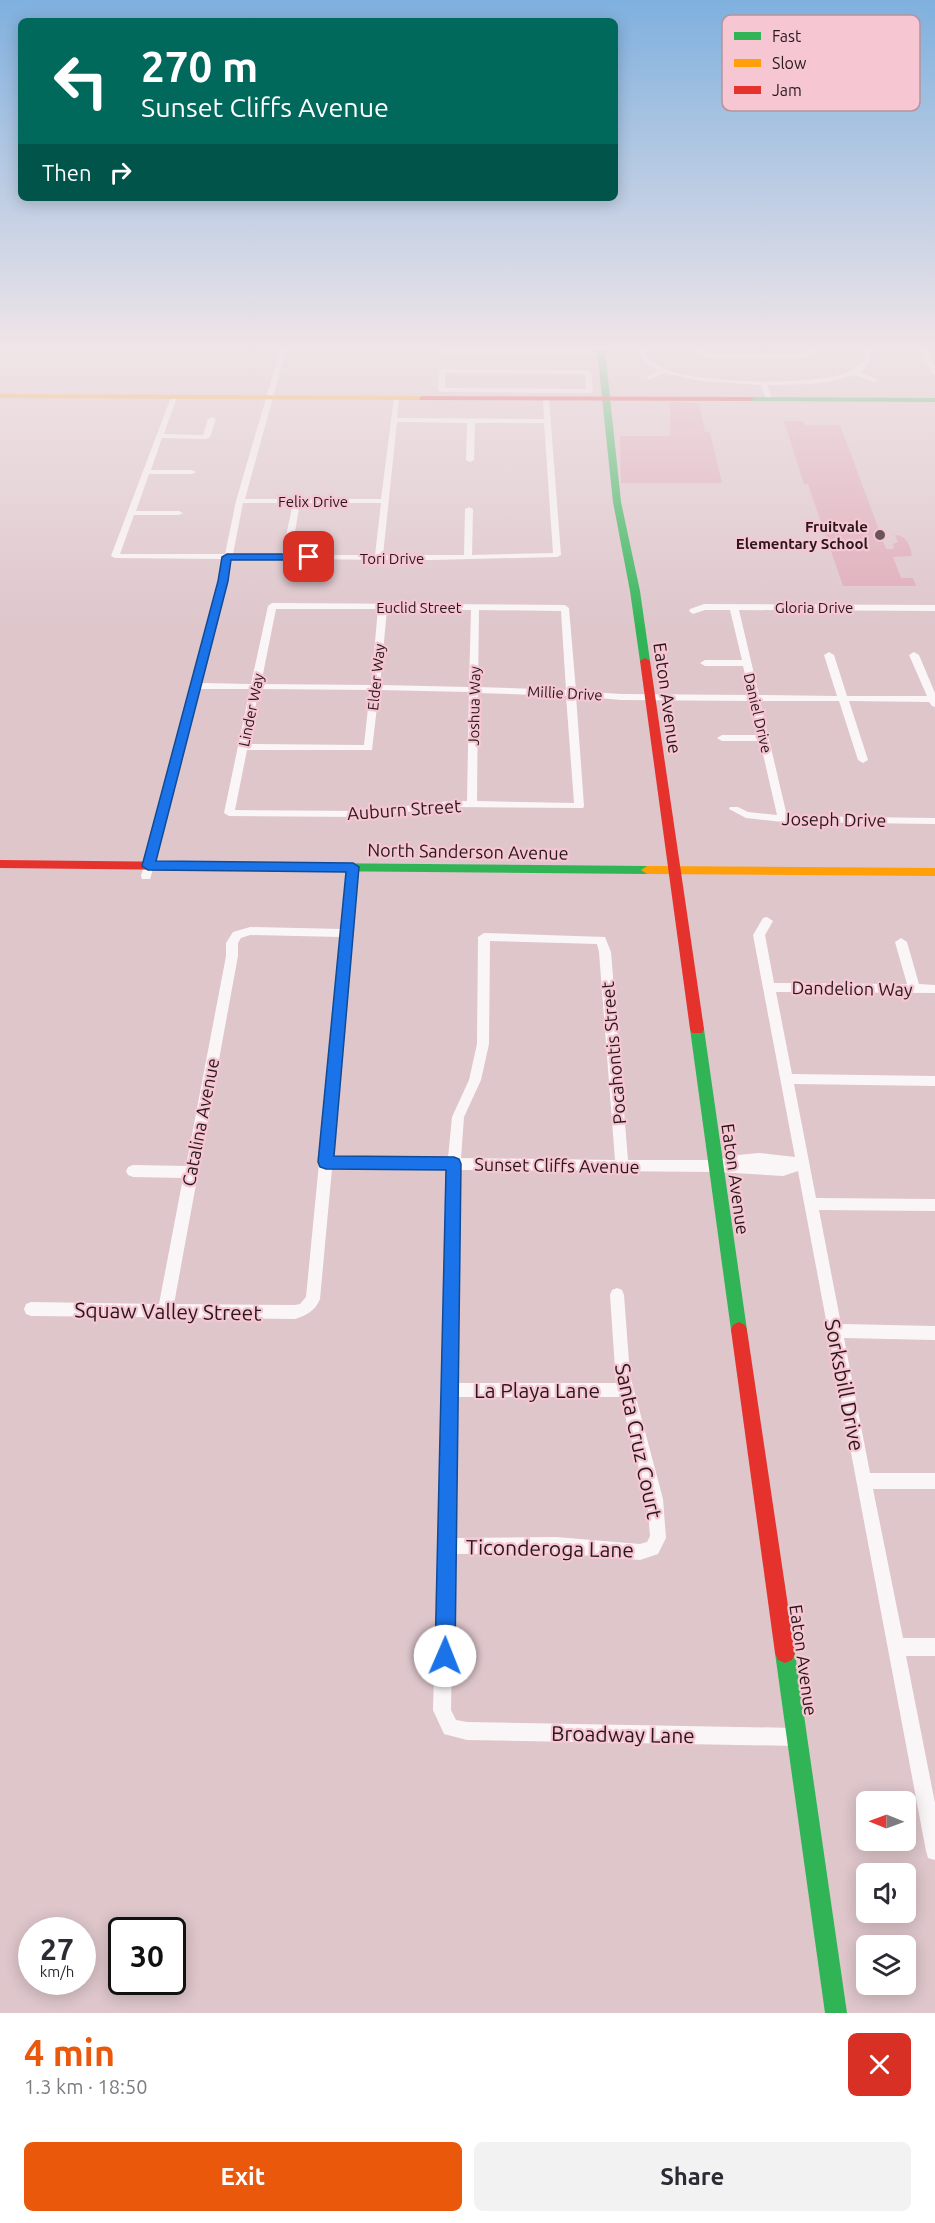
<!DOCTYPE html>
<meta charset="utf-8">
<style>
:root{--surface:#fff;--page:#f2f2f3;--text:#2b2b33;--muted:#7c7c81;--accent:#ea580c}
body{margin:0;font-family:Ubuntu,sans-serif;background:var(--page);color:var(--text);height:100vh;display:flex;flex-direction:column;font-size:22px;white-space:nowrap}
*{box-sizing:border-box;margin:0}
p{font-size:20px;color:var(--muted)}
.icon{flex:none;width:33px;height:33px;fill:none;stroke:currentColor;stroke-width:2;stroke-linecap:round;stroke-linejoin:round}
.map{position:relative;height:2013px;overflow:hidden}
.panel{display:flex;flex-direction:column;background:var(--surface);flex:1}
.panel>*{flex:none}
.top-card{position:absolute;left:18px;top:18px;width:600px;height:183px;border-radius:9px;box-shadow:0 3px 15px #0003;background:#00695c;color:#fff;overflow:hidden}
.needle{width:39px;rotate:271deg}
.buttons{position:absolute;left:856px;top:1791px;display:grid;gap:12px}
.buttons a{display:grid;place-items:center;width:60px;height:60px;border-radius:9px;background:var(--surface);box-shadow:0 3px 15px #0003;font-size:30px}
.speed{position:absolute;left:18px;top:1917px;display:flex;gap:12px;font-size:30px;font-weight:700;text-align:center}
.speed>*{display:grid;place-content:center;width:78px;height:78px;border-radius:50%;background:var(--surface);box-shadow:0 3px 15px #0003;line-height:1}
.speed small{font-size:15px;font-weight:400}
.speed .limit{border:3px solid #111;border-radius:9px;background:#fff;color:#111}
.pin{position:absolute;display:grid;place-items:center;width:51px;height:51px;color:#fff;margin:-26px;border-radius:12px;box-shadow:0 3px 9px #0006}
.me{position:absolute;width:66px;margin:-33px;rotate:1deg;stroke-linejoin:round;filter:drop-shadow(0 0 4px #0008)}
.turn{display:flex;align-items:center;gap:21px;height:126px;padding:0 24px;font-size:27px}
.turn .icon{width:78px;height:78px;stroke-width:2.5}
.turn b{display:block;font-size:42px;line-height:51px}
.then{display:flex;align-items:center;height:57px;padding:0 24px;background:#0003;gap:12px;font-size:22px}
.round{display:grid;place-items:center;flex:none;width:63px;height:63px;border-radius:9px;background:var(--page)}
.overview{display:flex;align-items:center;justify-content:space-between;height:102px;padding:0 24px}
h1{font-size:36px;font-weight:700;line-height:45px;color:var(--accent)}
.action{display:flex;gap:12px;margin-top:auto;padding:12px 24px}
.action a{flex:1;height:69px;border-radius:9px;background:var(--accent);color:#fff;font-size:24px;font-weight:700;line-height:69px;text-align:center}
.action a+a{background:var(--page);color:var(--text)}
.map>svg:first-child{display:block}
</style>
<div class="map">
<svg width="935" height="2013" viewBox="0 0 935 2013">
<rect width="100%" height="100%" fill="#dec6cb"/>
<g fill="#dfaab7">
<polygon points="670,402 699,403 705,432 710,432 722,483 621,483 620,436 670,436"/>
<path d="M784,421H803L805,425H840L886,549H894L893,544L898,542L895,535C906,535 910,545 912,556L893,557L901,578H913L916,586H843L808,484H804Z"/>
</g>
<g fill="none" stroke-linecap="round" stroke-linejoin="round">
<g fill="#faf6f7" fill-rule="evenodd">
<path d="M280,350H286L245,499H381L394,397L399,398L397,418L544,419L543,398L546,396L549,398L561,555L557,557L431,560L232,559L201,683L251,684L268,606L272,603L565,605L569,608L576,691L621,694L750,695L743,666H705L700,663L705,660H742L730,610H705L693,614L689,611L690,609L704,604L935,605V611L739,610L759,695L837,696L824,655L829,652L834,655L847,696H927L909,655L914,652L919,655L935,693V707L932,706L929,702L849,701L868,760L863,763L858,760L839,701H760L787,816L935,818V824L783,822L746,818L729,809L730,807H738L748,812L777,815L760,741H722L717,738L722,735H759L751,701L621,700L576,696L584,806L583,808L450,807L362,817L229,816L224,813L250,689H200L151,876L150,879H142L141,876L223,559L115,558L111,556L171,397L174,395L177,397L164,434L203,435L208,419L212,417L216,419L210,437L206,439L162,438L151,470H192L196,472L192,474H149L136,511H179L183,513L179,515H134L120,554H225L236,501ZM397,422L467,423L466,460L470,462L474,460L475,423H544L553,553L472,555L473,509L469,507L465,509L464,555H383ZM243,503H293L282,555L233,554ZM300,503H381L375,555H291ZM276,609H378L371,685L261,684ZM387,609L471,610L469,687L380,685ZM479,610L561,611L566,690L478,687ZM259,689L370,690L364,745L248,744ZM379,690L469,692L467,801H450L362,811L235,810L247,750H372ZM478,693L566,696L574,803L477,801Z"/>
<polygon points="440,350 588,350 588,353 585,355 443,354"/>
<path d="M638,350H644C648,358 653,363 660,367C693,384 814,387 848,372C856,369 861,364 865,357L863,350H869C872,360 868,366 860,372L878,380L875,382L855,375L832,381L810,384L767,385L772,399L769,401L766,399L761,385L702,381L665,373L651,379H647V377L658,371L645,362Z"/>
<path d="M694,350C703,350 709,354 718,355L801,354L807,350H813L810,355L802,358L718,359L704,357Z"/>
<polygon points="920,350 926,350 935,367 935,375 932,373"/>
<path d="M442,369L588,370L591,372L593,391L590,393L441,392L438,390L439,371ZM445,373L585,374L586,389L445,388Z"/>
<path d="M353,863L358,867L333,1157L448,1158L452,1117L469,1080L477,1044L478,937L484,933L605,937L611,952L628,1160H716L738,1155L759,1153L795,1157L753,935L763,918L767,917L773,921L765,935L774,983L907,984L895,942L901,938L907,942L919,984L935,985V993L776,992L792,1074L935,1076V1086L794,1084L816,1198L935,1199V1211L819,1210L841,1324L935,1326V1340L844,1338L870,1473H935V1489H873L903,1638H935V1656H906L935,1803V1860L928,1858L926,1851L798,1171L783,1176L716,1172L461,1170L457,1383H616L610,1295L612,1290L617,1288L622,1290L624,1295L630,1375L663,1499L666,1538L658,1554L640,1560L556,1553L454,1554L451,1710L456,1720L467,1722L797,1728L803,1731L806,1737L803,1743L797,1746L467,1740L444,1734L433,1710L448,1170L332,1169L320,1299C315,1311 307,1315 295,1319L31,1316L26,1314L24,1309L26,1304L31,1302L159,1304L183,1178L133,1177L128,1175L126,1171L128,1167L133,1165L186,1166L226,956V943L233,932L250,927L342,929L348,867ZM250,935L341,937L306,1297L300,1304L295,1305L174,1304L238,956V943L241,938ZM490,941L597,944L599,952L615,1160L461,1158L464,1117L481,1080L489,1044ZM457,1397H620L647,1499L650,1536L647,1542L640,1544L556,1537L454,1538Z"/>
</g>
<g fill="#30b455" fill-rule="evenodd">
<polygon points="597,350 605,350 621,502 640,591 650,661 645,664 640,661 630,591 613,502"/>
<polygon points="750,397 935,398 935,402 747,401 746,399"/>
<polygon points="185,862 647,866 653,870 647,874 185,870 179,866"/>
<polygon points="697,1024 702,1025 704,1029 747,1330 745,1335 739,1338 733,1335 731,1330 690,1029 692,1025"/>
<polygon points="785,1643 792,1646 795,1653 847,2013 825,2013 775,1653 778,1646"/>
</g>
<g fill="#ff9f0a" fill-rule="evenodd">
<polygon points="0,394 423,396 427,398 423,400 0,398"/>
<polygon points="647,866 935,868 935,876 647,874 641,870"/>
</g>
<g fill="#e5322d" fill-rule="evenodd">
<polygon points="423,396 750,397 754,399 750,401 420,400 419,398"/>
<polygon points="645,658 650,661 704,1029 702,1033 692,1033 690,1029 640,661"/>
<polygon points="0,860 185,862 191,866 185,870 0,868"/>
<polygon points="739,1322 745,1325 747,1330 795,1653 792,1660 785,1663 778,1660 775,1653 731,1330 733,1325"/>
</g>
</g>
<linearGradient id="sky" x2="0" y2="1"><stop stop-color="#7fb0de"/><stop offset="0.55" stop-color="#f0e5e8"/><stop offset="1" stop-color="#f0e5e8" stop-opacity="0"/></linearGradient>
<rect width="935" height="632" fill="url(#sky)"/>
<polygon fill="#1a73e8" stroke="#114b97" stroke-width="1.5" points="227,554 309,554 314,557 309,560 231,560 228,581 156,861 353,863 359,867 334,1156 454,1157 459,1159 461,1164 455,1656 452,1663 445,1666 438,1663 435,1656 446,1170 326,1169 320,1167 318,1162 346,872 148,870 142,866 218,581 222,557"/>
<circle fill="#685559" stroke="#f6c7d2" stroke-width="2" cx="880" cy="535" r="6"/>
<g text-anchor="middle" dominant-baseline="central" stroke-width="4.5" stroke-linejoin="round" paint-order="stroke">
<g font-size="15" fill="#28181c" stroke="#f6c7d2">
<text x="313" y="501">Felix Drive</text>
<text x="392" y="558">Tori Drive</text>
<text x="419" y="607">Euclid Street</text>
<text x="814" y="607">Gloria Drive</text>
<text transform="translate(376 677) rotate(-84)">Elder Way</text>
<text transform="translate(565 693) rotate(3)">Millie Drive</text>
<text transform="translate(474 706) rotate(-89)">Joshua Way</text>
<text transform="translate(251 710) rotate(-78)">Linder Way</text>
<text transform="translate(758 713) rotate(77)">Daniel Drive</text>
</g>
<g font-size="15" font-weight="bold" fill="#28181c" stroke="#f6c7d2" text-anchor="end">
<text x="868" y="526">Fruitvale<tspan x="868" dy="17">Elementary School</tspan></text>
</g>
<g font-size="18" fill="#28181c" stroke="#f6c7d2">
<text transform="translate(668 698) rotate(82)">Eaton Avenue</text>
<text transform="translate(404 809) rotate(-4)">Auburn Street</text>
<text transform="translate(834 819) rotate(1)">Joseph Drive</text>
<text transform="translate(468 851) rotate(1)">North Sanderson Avenue</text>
<text transform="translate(852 988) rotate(1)">Dandelion Way</text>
<text transform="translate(613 1053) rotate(-95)">Pocahontis Street</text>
<text transform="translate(200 1122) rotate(-79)">Catalina Avenue</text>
<text transform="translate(557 1165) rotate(1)">Sunset Cliffs Avenue</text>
<text transform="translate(736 1179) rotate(82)">Eaton Avenue</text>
<text transform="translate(804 1660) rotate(82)">Eaton Avenue</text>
</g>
<g font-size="21" fill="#28181c" stroke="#f6c7d2">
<text transform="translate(168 1311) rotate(1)">Squaw Valley Street</text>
<text transform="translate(845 1385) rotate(79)">Sorksbill Drive</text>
<text x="537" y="1390">La Playa Lane</text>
<text transform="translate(639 1441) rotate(78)">Santa Cruz Court</text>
<text transform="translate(550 1548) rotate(1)">Ticonderoga Lane</text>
<text transform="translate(623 1734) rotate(1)">Broadway Lane</text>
</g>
</g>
<rect x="722" y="15" width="198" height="96" rx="9" fill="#f6c7d2" stroke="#b8929b" stroke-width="1.5"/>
<rect x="734" y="32" width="27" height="8" fill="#30b455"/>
<rect x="734" y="59" width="27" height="8" fill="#ff9f0a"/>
<rect x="734" y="86" width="27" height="8" fill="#e5322d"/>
<g font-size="16" fill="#28181c">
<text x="772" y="42">Fast</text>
<text x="772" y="69">Slow</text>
<text x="772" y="96">Jam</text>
</g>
</svg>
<div class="buttons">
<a><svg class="needle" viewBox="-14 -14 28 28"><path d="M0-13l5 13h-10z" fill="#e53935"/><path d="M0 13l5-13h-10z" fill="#7c7c81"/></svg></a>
<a><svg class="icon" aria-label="sound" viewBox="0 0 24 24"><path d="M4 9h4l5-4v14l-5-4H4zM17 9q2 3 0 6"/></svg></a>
<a><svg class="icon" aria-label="layers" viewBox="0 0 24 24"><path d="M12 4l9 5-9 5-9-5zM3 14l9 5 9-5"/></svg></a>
</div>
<div class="speed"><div>27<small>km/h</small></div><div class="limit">30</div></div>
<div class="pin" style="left:309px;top:557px;background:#d93025"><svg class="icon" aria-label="arrive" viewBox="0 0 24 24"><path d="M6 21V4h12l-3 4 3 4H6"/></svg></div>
<svg class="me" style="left:445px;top:1656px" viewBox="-20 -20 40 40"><circle r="19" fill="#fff"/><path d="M0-13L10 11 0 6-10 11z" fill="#1a73e8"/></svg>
<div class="top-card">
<div class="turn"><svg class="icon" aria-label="left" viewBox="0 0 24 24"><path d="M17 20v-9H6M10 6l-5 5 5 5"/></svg><div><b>270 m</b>Sunset Cliffs Avenue</div></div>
<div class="then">Then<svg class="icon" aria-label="right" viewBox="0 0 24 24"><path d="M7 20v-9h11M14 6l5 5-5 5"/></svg></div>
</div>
</div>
<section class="panel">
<div class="overview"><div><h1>4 min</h1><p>1.3 km · 18:50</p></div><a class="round" style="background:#d93025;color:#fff"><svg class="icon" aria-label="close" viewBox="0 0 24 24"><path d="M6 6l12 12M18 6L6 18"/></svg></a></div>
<div class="action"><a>Exit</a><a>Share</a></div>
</section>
